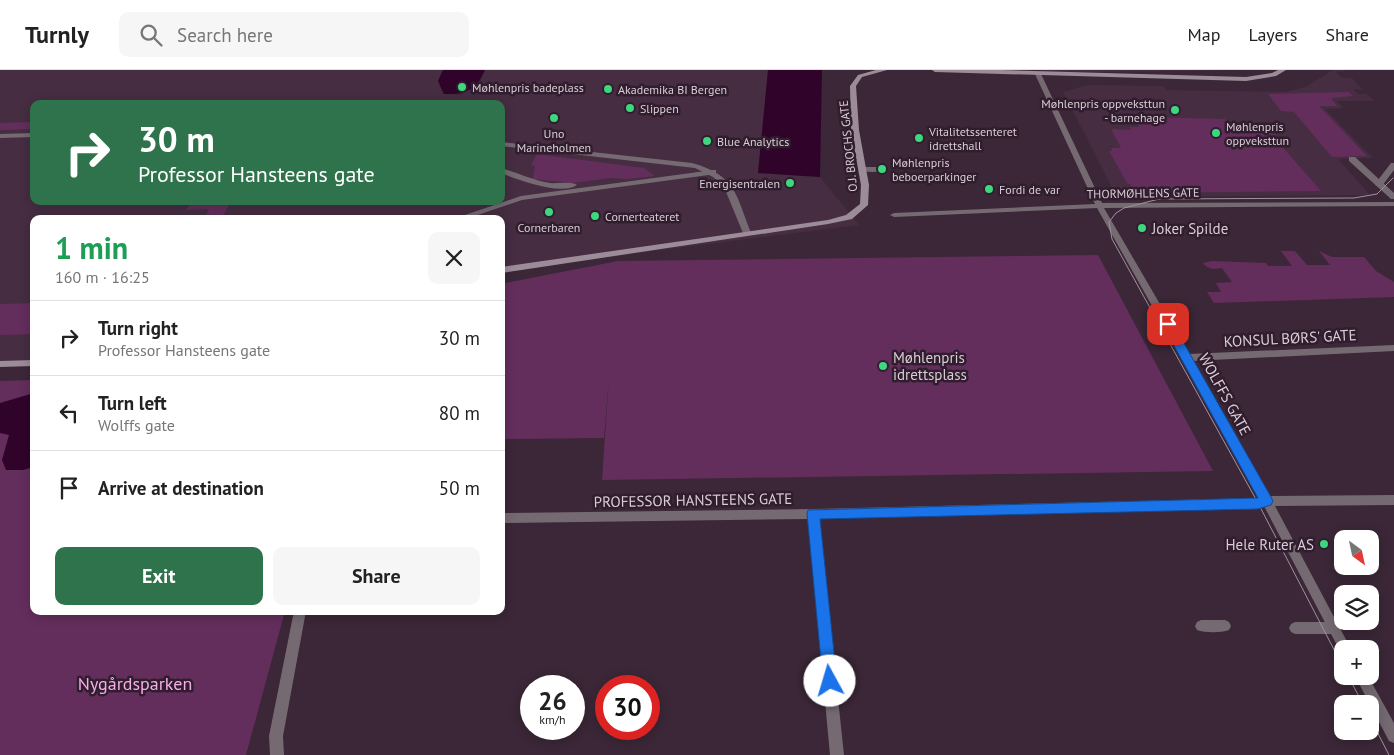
<!DOCTYPE html>
<meta charset="utf-8">
<style>
:root{--surface:#fff;--page:#f6f6f6;--text:#222;--muted:#767676;--line:#e0e0e0;--accent:#2e734b}
body{margin:0;font-family:"PT Sans",sans-serif;background:var(--page);color:var(--text);height:100vh;display:flex;flex-direction:column;font-size:19px;white-space:nowrap}
*{box-sizing:border-box;margin:0}
p{font-size:16px;color:var(--muted)}
.icon{flex:none;width:28px;height:28px;fill:none;stroke:currentColor;stroke-width:2;stroke-linecap:round;stroke-linejoin:round}
.map{position:relative;flex:1;overflow:hidden}
.details{position:absolute;left:30px;top:145px;width:475px;height:400px;display:flex;flex-direction:column;background:var(--surface);border-radius:10px;box-shadow:0 2px 12px #0003}
.details>*{flex:none}
.top-card{position:absolute;left:30px;top:30px;width:475px;height:105px;border-radius:10px;box-shadow:0 2px 12px #0003;background:#2e734b;color:#fff;overflow:hidden}
.needle{width:32px;rotate:147deg}
.fabs{position:absolute;left:1334px;top:460px;display:grid;gap:10px}
.fabs a{display:grid;place-items:center;width:45px;height:45px;border-radius:10px;background:var(--surface);box-shadow:0 2px 12px #0003;font-size:25px}
.speed{position:absolute;left:520px;top:605px;display:flex;gap:10px;font-size:25px;font-weight:700;text-align:center}
.speed>*{display:grid;place-content:center;width:65px;height:65px;border-radius:50%;background:var(--surface);box-shadow:0 2px 12px #0003;line-height:1}
.speed small{font-size:12px;font-weight:400}
.speed .limit{border:8px solid #d22;background:#fff;color:#111}
.pin{position:absolute;display:grid;place-items:center;width:42px;height:42px;color:#fff;margin:-21px;border-radius:10px;box-shadow:0 2px 8px #0006}
.me{position:absolute;width:55px;margin:-28px;rotate:354deg;stroke-linejoin:round;filter:drop-shadow(0 0 4px #0008)}
.turn{display:flex;align-items:center;gap:18px;height:105px;padding:0 25px;font-size:22px}
.turn .icon{width:65px;height:65px;stroke-width:2.5}
.turn b{display:block;font-size:35px;line-height:42px}
.round{display:grid;place-items:center;flex:none;width:52px;height:52px;border-radius:10px;background:var(--page)}
.overview{display:flex;align-items:center;justify-content:space-between;height:85px;padding:0 25px}
h1{font-size:30px;font-weight:600;line-height:38px;color:#1e9e55}
.cta{display:flex;gap:10px;margin-top:auto;padding:10px 25px}
.cta a{flex:1;height:58px;border-radius:10px;background:var(--accent);color:#fff;font-size:20px;font-weight:600;line-height:58px;text-align:center}
.cta a+a{background:var(--page);color:var(--text)}
ul{padding:0;list-style:none}
li{display:flex;align-items:center;gap:15px;height:75px;padding:0 25px;border-top:1px solid var(--line)}
li div{flex:1}
li b{display:block;font-size:19px}
li em{font-style:normal}
header{display:flex;align-items:center;gap:30px;box-sizing:border-box;height:70px;padding:0 25px;background:var(--surface);border-bottom:1px solid var(--line)}
header strong{font-size:24px}
nav{display:flex;gap:28px;margin-inline-start:auto;font-size:18px}
.search{width:350px;height:45px;background:var(--page);display:flex;align-items:center;gap:12px;box-sizing:border-box;padding:0 18px;border-radius:10px;color:var(--muted);font-size:19px}
.map>svg:first-child{display:block}
</style>
<header>
<strong>Turnly</strong>
<div class="search"><svg class="icon" aria-label="search" viewBox="0 0 24 24"><circle cx="10" cy="10" r="6"/><path d="M15 15l6 6"/></svg>Search here</div>
<nav><a>Map</a><a>Layers</a><a>Share</a></nav>
</header>
<div class="map">
<svg width="1394" height="685" viewBox="0 0 1394 685">
<rect width="100%" height="100%" fill="#3b2737"/>
<g fill="#462d42" fill-rule="evenodd">
<path d="M0,0H443L438,11L443,24L461,25L480,12L485,0H768L758,103L820,107L859,155L501,200V149H34V295L0,294ZM34,34H501V131H34Z"/>
<polygon points="1041,0 1235,0 1042,3"/>
<polygon points="1333,0 1345,0 1346,1 1336,2 1341,7 1352,8 1363,20 1354,19 1357,24 1367,24 1375,31 1337,31 1343,38 1325,39 1373,88 1338,89 1370,125 1117,127 1063,22 1088,15 1164,16 1166,20 1285,22 1305,17"/>
</g>
<g fill="#642e5c">
<polygon points="1349,22 1353,26 1331,28 1337,36 1319,36 1367,86 1332,87 1294,42 1281,41 1268,24"/>
<polygon points="1143,47 1225,49 1230,55 1239,55 1243,61 1274,62 1281,72 1278,72 1321,121 1135,123 1130,114 1127,113 1109,81 1112,81 1111,78 1121,78 1111,59 1131,60 1130,57 1139,57 1136,52 1146,52"/>
<polygon points="34,52 34,59 0,60 0,53"/>
<polygon points="537,84 644,98 655,106 628,109 611,108 572,113 533,109 535,96 531,95"/>
<polygon points="192,131 230,133 221,149 204,149 209,139 186,140"/>
<path d="M1281,181H1295L1307,195H1330L1319,181L1332,187H1364L1376,201L1394,212V227L1214,233L1207,222H1221L1216,213L1232,212L1222,198C1215,199 1208,200 1203,193L1212,191L1266,193L1268,196H1292Z"/>
<polygon points="1098,185 1213,401 602,410 609,306 604,368 501,369 501,214 618,191"/>
<polygon points="34,233 34,264 0,265 0,234"/>
<polygon points="34,310 34,541 285,541 246,685 0,685 0,311"/>
</g>
<g fill="#30032b">
<path d="M443,0H485C476,20 465,25 444,24L438,11Z"/>
<polygon points="768,0 822,0 820,107 758,103"/>
<polygon points="34,323 34,397 23,400 6,400 2,390 9,365 0,363 0,333"/>
</g>
<g fill="none" stroke-linecap="round" stroke-linejoin="round">
<g fill="#756a72" fill-rule="evenodd">
<polygon points="34,63 34,67 0,68 0,64"/>
<path d="M501,72L692,93C736,105 736,125 751,163L747,166L743,163L724,117L713,107L695,98L501,76Z"/>
<polygon points="1391,93 1394,93 1394,100 1382,116 1376,116 1375,114"/>
<path d="M859,97H882L886,99C880,103 864,103 858,99Z"/>
<polygon points="294,541 306,541 283,666 284,685 270,685 269,666"/>
<path d="M1201,550H1225L1229,552L1231,556L1229,560C1221,563 1205,563 1197,560L1195,556L1197,552Z"/>
<polygon points="1295,552 1334,552 1338,554 1340,558 1338,562 1334,564 1295,564 1291,562 1289,558 1291,554"/>
</g>
<g fill="#756a72" fill-rule="evenodd">
<polygon points="1038,2 1041,4 1102,133 1394,132 1394,136 1104,138 1189,284 1394,275 1394,281 1192,291 1270,426 1394,425 1394,435 1275,436 1351,579 1342,579 1342,584 1341,583 1264,436 819,449 844,685 830,685 808,449 501,453 501,443 813,439 1260,428 1097,138 894,147 890,145 894,143 1095,134 1035,4"/>
<polygon points="1349,87 1355,87 1394,123 1394,129 1391,129 1349,91"/>
<path d="M501,98C518,103 533,110 550,113C558,114 571,111 577,115C561,126 518,110 501,103Z"/>
<polygon points="713,100 716,100 716,104 522,130 466,149 453,149 521,126"/>
<polygon points="1355,606 1368,606 1394,653 1394,673 1389,671"/>
</g>
<g fill="#9c8c99" fill-rule="evenodd">
<polygon points="876,0 887,0 862,7 856,16 859,60 869,115 868,135 852,149 828,154 501,203 501,197 828,150 846,145 860,134 861,115 851,60 850,16 858,5"/>
<polygon points="932,0 1001,0 1246,7 1272,3 1278,0 1286,0 1276,6 1246,11 935,2"/>
<polygon points="34,290 34,296 0,297 0,291"/>
</g>
<g stroke="#a1929e" stroke-width="1">
<polyline points="1342,595 1258,433 1112,169 1109,152 1116,143 1124,138 1159,129 1354,128 1377,124 1393,108"/>
<polyline points="1348,606 1363,634"/>
<polyline points="1370,648 1389,685"/>
</g>
</g>
<polygon fill="#1a73e8" stroke="#114b97" points="1168,250 1173,254 1271,427 1273,431 1271,435 1258,439 820,449 837,611 835,616 830,618 825,616 823,611 807,444 808,440 1258,428 1162,254"/>
<g fill="#3cd77e" stroke="#301d2d" stroke-width="2">
<circle cx="462" cy="17" r="5"/>
<circle cx="608" cy="19" r="5"/>
<circle cx="630" cy="38" r="5"/>
<circle cx="1175" cy="40" r="5"/>
<circle cx="554" cy="48" r="5"/>
<circle cx="1216" cy="63" r="5"/>
<circle cx="919" cy="68" r="5"/>
<circle cx="707" cy="71" r="5"/>
<circle cx="882" cy="99" r="5"/>
<circle cx="790" cy="113" r="5"/>
<circle cx="989" cy="119" r="5"/>
<circle cx="549" cy="142" r="5"/>
<circle cx="595" cy="146" r="5"/>
<circle cx="1142" cy="158" r="5"/>
<circle cx="883" cy="296" r="5"/>
<circle cx="1324" cy="474" r="5"/>
</g>
<g text-anchor="middle" dominant-baseline="central" stroke-width="5" stroke-linejoin="round" paint-order="stroke">
<g font-size="12" fill="#dacdd7" stroke="#301d2d" text-anchor="start">
<text x="472" y="17">Møhlenpris badeplass</text>
<text x="618" y="19">Akademika BI Bergen</text>
<text x="1165" y="33" text-anchor="end">Møhlenpris oppveksttun<tspan x="1165" dy="14">- barnehage</tspan></text>
<text x="640" y="38">Slippen</text>
<text x="1226" y="56">Møhlenpris<tspan x="1226" dy="14">oppveksttun</tspan></text>
<text x="929" y="61">Vitalitetssenteret<tspan x="929" dy="14">idrettshall</tspan></text>
<text x="554" y="63" text-anchor="middle">Uno<tspan x="554" dy="14">Marineholmen</tspan></text>
<text x="717" y="71">Blue Analytics</text>
<text x="892" y="92">Møhlenpris<tspan x="892" dy="14">beboerparkinger</tspan></text>
<text x="780" y="113" text-anchor="end">Energisentralen</text>
<text x="999" y="119">Fordi de var</text>
<text x="605" y="146">Cornerteateret</text>
<text x="549" y="157" text-anchor="middle">Cornerbaren</text>
</g>
<g font-size="12" fill="#dacdd7" stroke="#301d2d">
<text transform="translate(848 76) rotate(-96)">O.J. BROCHS GATE</text>
<text transform="translate(1143 123) rotate(-1)">THORMØHLENS GATE</text>
</g>
<g font-size="15" fill="#dacdd7" stroke="#301d2d" text-anchor="start">
<text x="1152" y="158">Joker Spilde</text>
<text x="893" y="287">Møhlenpris<tspan x="893" dy="17">idrettsplass</tspan></text>
<text x="1314" y="474" text-anchor="end">Hele Ruter AS</text>
</g>
<g font-size="15" fill="#dacdd7" stroke="#301d2d">
<text transform="translate(1290 268) rotate(-3)">KONSUL BØRS' GATE</text>
<text transform="translate(1225 324) rotate(61)">WOLFFS GATE</text>
<text transform="translate(693 430) rotate(-1)">PROFESSOR HANSTEENS GATE</text>
</g>
<g font-size="18" fill="#f6aee9" stroke="#301d2d">
<text x="135" y="613">Nygårdsparken</text>
</g>
</g>
</svg>
<div class="fabs">
<a><svg class="needle" viewBox="-14 -14 28 28"><path d="M0-13l5 13h-10z" fill="#e53935"/><path d="M0 13l5-13h-10z" fill="#767676"/></svg></a>
<a><svg class="icon" aria-label="layers" viewBox="0 0 24 24"><path d="M12 4l9 5-9 5-9-5zM3 14l9 5 9-5"/></svg></a>
<a>+</a>
<a>−</a>
</div>
<div class="speed"><div>26<small>km/h</small></div><div class="limit">30</div></div>
<div class="pin" style="left:1168px;top:254px;background:#d93025"><svg class="icon" aria-label="arrive" viewBox="0 0 24 24"><path d="M6 21V4h12l-3 4 3 4H6"/></svg></div>
<svg class="me" style="left:830px;top:611px" viewBox="-20 -20 40 40"><circle r="19" fill="#fff"/><path d="M0-13L10 11 0 6-10 11z" fill="#1a73e8"/></svg>
<div class="top-card">
<div class="turn"><svg class="icon" aria-label="right" viewBox="0 0 24 24"><path d="M7 20v-9h11M14 6l5 5-5 5"/></svg><div><b>30 m</b>Professor Hansteens gate</div></div>
</div>
<section class="details">
<div class="overview"><div><h1>1 min</h1><p>160 m · 16:25</p></div><a class="round"><svg class="icon" aria-label="close" viewBox="0 0 24 24"><path d="M6 6l12 12M18 6L6 18"/></svg></a></div>
<ul>
<li><svg class="icon" aria-label="right" viewBox="0 0 24 24"><path d="M7 20v-9h11M14 6l5 5-5 5"/></svg><div><b>Turn right</b><p>Professor Hansteens gate</p></div><em>30 m</em></li>
<li><svg class="icon" aria-label="left" viewBox="0 0 24 24"><path d="M17 20v-9H6M10 6l-5 5 5 5"/></svg><div><b>Turn left</b><p>Wolffs gate</p></div><em>80 m</em></li>
<li><svg class="icon" aria-label="arrive" viewBox="0 0 24 24"><path d="M6 21V4h12l-3 4 3 4H6"/></svg><div><b>Arrive at destination</b></div><em>50 m</em></li>
</ul>
<div class="cta"><a>Exit</a><a>Share</a></div>
</section>
</div>
